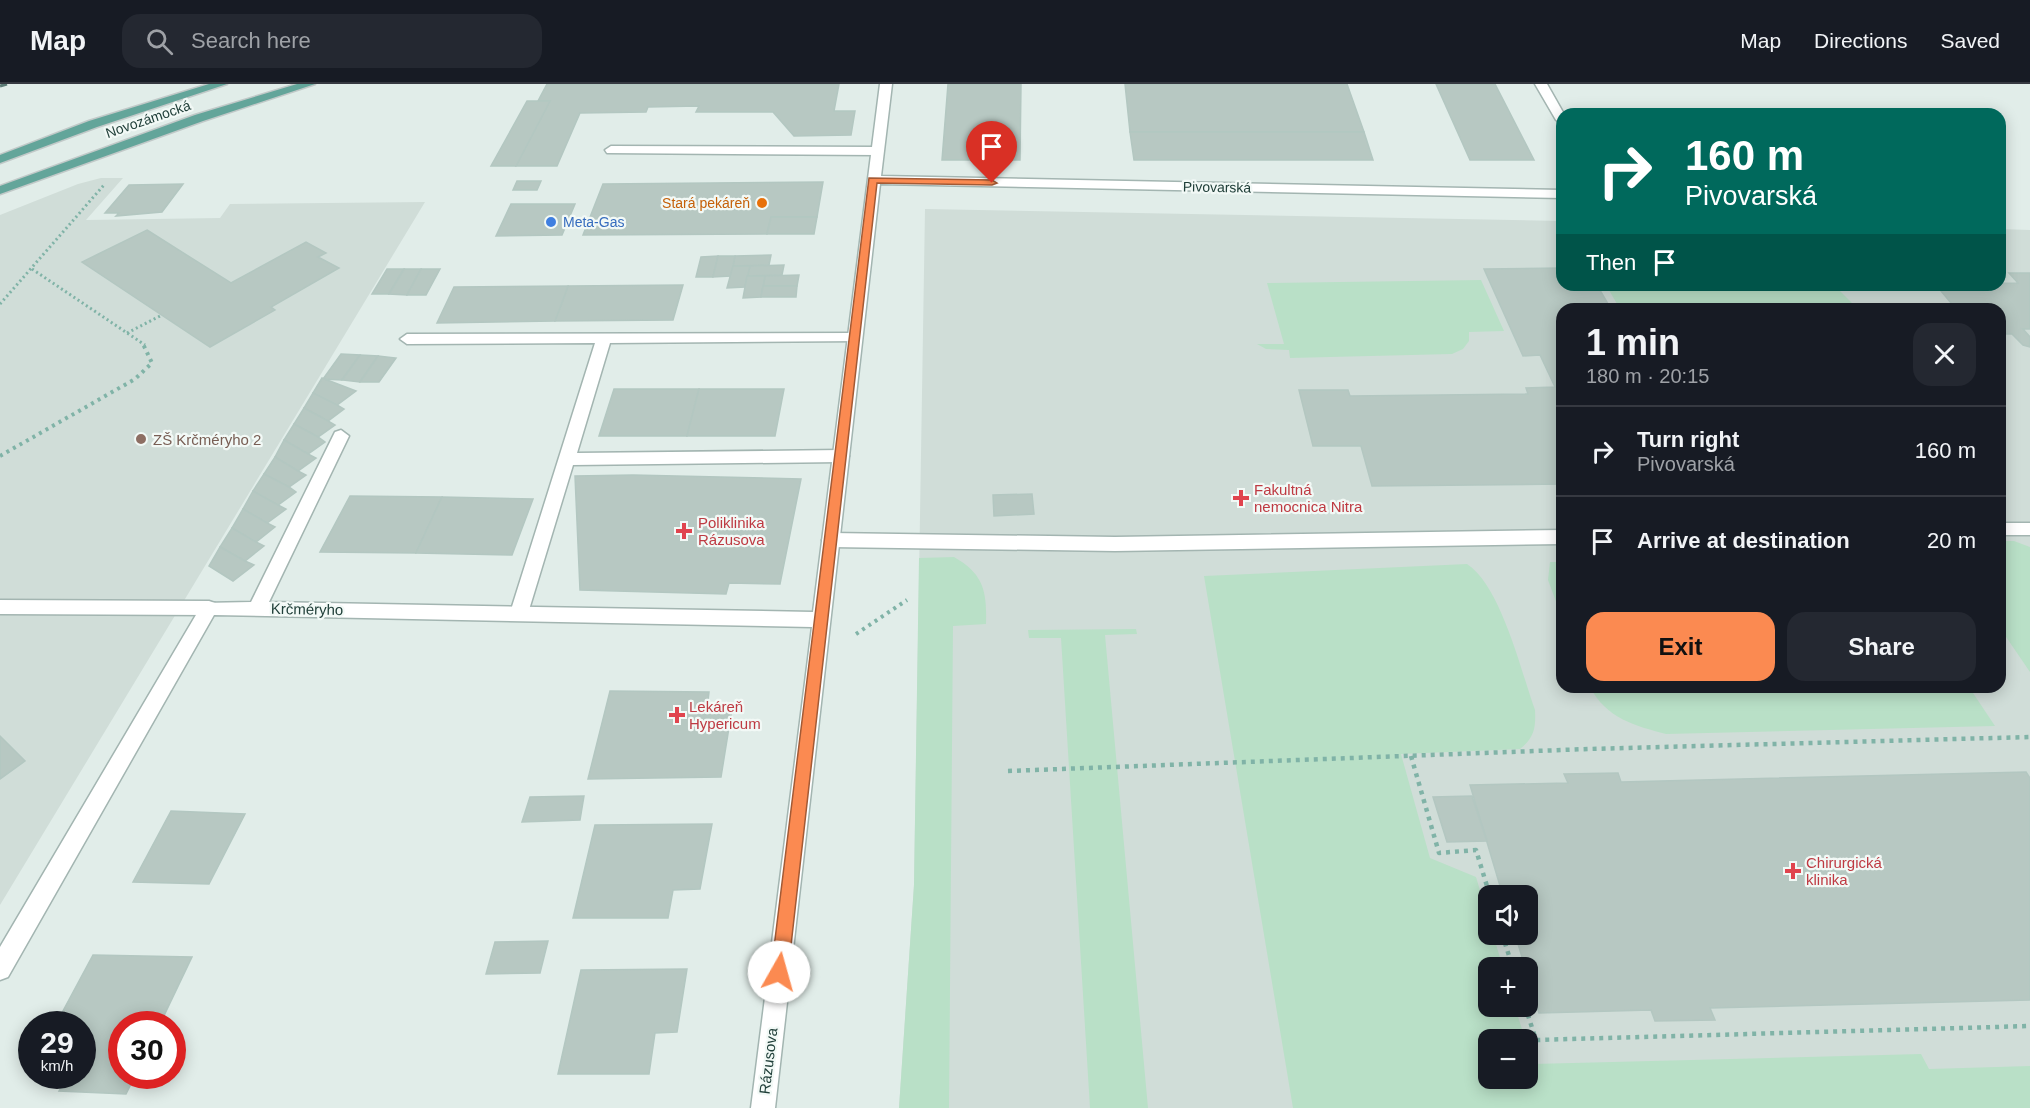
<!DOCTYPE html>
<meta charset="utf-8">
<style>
:root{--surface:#171b24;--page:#242831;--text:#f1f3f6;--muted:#9ea1a6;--line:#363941;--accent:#fb8a51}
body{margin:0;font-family:Arial,sans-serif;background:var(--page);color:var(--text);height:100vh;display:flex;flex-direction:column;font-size:22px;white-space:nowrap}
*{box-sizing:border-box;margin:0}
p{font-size:20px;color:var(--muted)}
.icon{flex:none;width:33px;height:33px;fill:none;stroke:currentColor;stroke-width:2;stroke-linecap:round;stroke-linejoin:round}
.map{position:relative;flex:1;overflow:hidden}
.details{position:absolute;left:1556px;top:219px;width:450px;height:390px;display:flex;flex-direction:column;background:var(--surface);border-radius:18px;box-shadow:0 3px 15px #0003}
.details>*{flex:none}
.guide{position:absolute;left:1556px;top:24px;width:450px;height:183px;border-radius:18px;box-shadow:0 3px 15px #0003;background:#00695c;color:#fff;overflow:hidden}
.tools{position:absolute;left:1478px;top:801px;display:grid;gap:12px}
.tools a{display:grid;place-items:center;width:60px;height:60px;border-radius:12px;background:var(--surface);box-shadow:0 3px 15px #0003;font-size:30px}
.speed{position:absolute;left:18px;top:927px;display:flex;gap:12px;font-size:30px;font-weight:700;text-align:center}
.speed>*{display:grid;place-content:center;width:78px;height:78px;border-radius:50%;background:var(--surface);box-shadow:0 3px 15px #0003;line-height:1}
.speed small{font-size:15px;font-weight:400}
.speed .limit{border:9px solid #d22;background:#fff;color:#111}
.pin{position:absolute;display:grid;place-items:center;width:51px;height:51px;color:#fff;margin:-62px -26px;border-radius:50% 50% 50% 0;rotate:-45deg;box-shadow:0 0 6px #0007}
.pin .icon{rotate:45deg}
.me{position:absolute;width:66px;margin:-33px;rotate:7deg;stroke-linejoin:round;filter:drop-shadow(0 0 4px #0008)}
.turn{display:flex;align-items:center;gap:21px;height:126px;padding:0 30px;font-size:27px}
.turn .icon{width:78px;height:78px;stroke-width:2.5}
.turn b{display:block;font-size:42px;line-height:51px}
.then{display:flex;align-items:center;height:57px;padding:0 30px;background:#0003;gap:12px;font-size:22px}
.round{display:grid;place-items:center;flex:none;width:63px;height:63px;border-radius:18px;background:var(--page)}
.summary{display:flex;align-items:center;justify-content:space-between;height:102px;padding:0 30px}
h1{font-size:36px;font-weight:700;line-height:45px}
.action{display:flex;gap:12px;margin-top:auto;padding:12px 30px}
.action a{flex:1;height:69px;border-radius:18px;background:var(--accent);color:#111;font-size:24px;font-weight:700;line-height:69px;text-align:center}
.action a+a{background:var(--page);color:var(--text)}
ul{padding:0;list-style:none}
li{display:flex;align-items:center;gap:18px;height:90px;padding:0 30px;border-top:2px solid var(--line)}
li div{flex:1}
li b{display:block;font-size:22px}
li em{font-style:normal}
header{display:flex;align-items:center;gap:36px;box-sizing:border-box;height:84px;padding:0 30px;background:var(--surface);border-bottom:2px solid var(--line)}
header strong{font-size:28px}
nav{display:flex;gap:33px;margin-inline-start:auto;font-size:21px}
.search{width:420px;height:54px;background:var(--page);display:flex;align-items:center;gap:15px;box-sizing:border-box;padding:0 21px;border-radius:18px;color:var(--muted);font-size:22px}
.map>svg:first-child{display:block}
</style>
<header>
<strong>Map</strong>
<div class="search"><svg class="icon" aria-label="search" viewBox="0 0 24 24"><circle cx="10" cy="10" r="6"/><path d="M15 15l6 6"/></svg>Search here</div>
<nav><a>Map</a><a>Directions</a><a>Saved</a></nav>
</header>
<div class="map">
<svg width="2030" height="1024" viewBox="0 0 2030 1024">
<rect width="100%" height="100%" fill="#e1ede9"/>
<g fill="#d0ddd8" fill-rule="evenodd">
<polygon points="101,94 123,94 86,136 220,134 230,120 425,118 0,821 0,131 78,100"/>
<path d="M925,125L1561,137L1562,201H2000V145L2030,146V1024H899L914,801ZM1562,225H2000V603H1562ZM1488,812H1527V850H1488ZM1488,884H1527V922H1488ZM1488,956H1527V994H1488Z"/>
</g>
<g fill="#b9e0c7">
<polygon points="1481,196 1504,247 1469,248 1469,257 1463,265 1452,270 1290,274 1289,266 1266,265 1257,260 1284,260 1267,199"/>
<polygon points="1606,201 1834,201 1858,225 1620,225"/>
<polygon points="2000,457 2014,457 2030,463 2030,588 2000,544"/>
<path d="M954,473C984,490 987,508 986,540L953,542L949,1024H899L914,801L919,474Z"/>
<polygon points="1550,478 1561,478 1561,531 1548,496"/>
<path d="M1467,480C1501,502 1521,587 1535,626C1536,644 1534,654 1520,665L1401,670L1430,774L1476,793L1488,833V850L1493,851L1503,883L1488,884V922L1515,923L1525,955L1488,956V994H1527V963L1533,980L1921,970L1929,985L2030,982V1024H1293L1204,492Z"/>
<polygon points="1136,545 1137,550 1105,551 1148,1024 1090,1024 1061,554 1029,554 1028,546"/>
<path d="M1590,603H1969L1995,642L1666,650C1635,642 1606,634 1590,603Z"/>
</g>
<g fill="#b7c8c2" stroke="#b3c7c1" stroke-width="1.5">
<polygon points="547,0 839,0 834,27 855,27 851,51 794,52 773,28 696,28 699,22 648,23 646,28 580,29 557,82 516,82 550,17 538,17"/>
<polygon points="948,0 1021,0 1020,76 942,76"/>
<polygon points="1125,0 1347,0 1364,48 1130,48"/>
<polygon points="1436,0 1495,0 1534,76 1470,76"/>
<polygon points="527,17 550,17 516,82 491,82"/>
<polygon points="1130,48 1364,48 1373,76 1134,76"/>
<polygon points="517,97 541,97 537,106 513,106"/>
<polygon points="823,98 817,133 771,133 767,150 583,151 603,100"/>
<polygon points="183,100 162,128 116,132 119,129 105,129 129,101"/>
<polygon points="511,120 575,120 562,151 496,152"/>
<polygon points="771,133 817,133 814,150 767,150"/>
<polygon points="147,146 231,199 306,158 326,169 318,173 339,184 271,223 275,226 210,263 82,178"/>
<polygon points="771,171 769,181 733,182 735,172"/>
<polygon points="718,172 713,193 696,193 701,173"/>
<polygon points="718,172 735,172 731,192 713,193"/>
<polygon points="784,181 782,191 747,192 750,182"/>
<polygon points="733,182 750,182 745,203 727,204"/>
<polygon points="1562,184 1562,201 1597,201 1611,225 1562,225 1562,400 1372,402 1361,362 1313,362 1299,306 1348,306 1350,312 1528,310 1526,304 1555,303 1540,271 1523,272 1484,185"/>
<polygon points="387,185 404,185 389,210 372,210"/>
<polygon points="404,185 421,185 407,211 389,210"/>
<polygon points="421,185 440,185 426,211 407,211"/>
<polygon points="2009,189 2030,189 2030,245 2023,245 2030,253 2030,263 2023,261 2012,250 2000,250 2000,225 1956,225 1936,201 2018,199"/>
<polygon points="799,191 797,202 763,202 765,192"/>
<polygon points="747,192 765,192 761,213 743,214"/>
<polygon points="683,201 673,236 555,237 568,202"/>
<polygon points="568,202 555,237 437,239 454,203"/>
<polygon points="763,202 797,202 796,213 761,213"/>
<polygon points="341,270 360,271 342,296 323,295"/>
<polygon points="360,271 378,272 360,298 342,296"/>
<polygon points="378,272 396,274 379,298 360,298"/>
<polygon points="322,294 356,307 337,321 313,309"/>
<polygon points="614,305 699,305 687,352 599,352"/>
<polygon points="699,305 784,305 775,352 687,352"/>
<polygon points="313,309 337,321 344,325 328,337 304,324"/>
<polygon points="304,324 328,337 335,341 318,353 294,340"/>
<polygon points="294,340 318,353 325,358 308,370 284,356"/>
<polygon points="284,356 308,370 316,374 298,387 275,373"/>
<polygon points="275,373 298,387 306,391 289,403 264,390"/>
<polygon points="264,390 289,403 296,408 278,421 253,407"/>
<polygon points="633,391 801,395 780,500 729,499 726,510 580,506 575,392"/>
<polygon points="253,407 278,421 286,425 267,439 243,425"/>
<polygon points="1032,410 1034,430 994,432 993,411"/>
<polygon points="350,412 442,413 416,469 320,468"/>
<polygon points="442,413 533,415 512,471 416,469"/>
<polygon points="243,425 267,439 275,443 256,458 232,444"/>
<polygon points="232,444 256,458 264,462 245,477 220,463"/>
<polygon points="220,463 245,477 254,481 233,497 209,482"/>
<polygon points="610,607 709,608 707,625 732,625 721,693 588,695"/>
<polygon points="0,652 25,677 0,695"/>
<polygon points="2026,688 2030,694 2030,916 1710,924 1715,936 1655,937 1651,926 1539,929 1515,850 1527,850 1527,812 1503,812 1470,701 1568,699 1564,690 1618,689 1621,698"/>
<polygon points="584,712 580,736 522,738 530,713"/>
<polygon points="1472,712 1487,757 1447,758 1433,713"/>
<polygon points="171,727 245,730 209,800 133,798"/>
<polygon points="712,740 700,805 673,806 668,834 573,834 595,741"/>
<polygon points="548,857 540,889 486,890 495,858"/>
<polygon points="93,871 192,873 160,940 122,940 122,992 135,992 126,1010 59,1007 68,992 82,992 82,940 56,940"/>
<polygon points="687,885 677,948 655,949 649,990 558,990 581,886"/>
</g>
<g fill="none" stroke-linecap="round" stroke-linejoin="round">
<g stroke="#a3b5b1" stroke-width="3">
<g id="service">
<polygon points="611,62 876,63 882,67 876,71 607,69 605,66"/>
<rect x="2000" y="439" width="30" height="12"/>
<polygon points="1562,446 1562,460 1115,467 831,463 825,461 822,456 825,451 831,449 1115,453"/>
<polygon points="0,516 209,517 215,519 218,524 215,529 209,531 0,530"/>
</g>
</g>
<g stroke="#a3b5b1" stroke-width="3">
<polygon id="pedestrian" points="855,249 862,254 860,257 610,259 577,369 841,366 849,372 841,378 573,381 528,529 525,534 519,536 513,534 510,529 595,259 407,260 400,255 407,250"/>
</g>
<g stroke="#a3b5b1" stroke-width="3">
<g id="minor">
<polygon points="880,0 892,0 881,92 1562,106 1562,114 880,100 775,1024 751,1024 812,543 214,531 8,893 0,896 0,863 203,519 251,518 335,348 341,346 349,352 269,518 813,528"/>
<polygon points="1535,0 1547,0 1564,30 1562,30 1562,39 1556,36"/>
</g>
</g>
<g stroke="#c1c9c8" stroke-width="3">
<g id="primary">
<polygon points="209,0 227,0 97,43 0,79 0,71 89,37"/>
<polygon points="297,0 315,0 203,37 0,110 0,102 195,31"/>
</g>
</g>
<g stroke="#80b3a7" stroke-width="3" stroke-dasharray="2 3" stroke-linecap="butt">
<polyline points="32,185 145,261"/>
<polyline points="0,220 104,101"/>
<polyline points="127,249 162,231"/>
</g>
<g stroke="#80b3a7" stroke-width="4" stroke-dasharray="3 4.5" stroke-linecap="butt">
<polyline points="0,372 135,295 152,279 143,260"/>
<polyline points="856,550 907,516"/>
</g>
<g stroke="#80b3a7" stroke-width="4.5" stroke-dasharray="4 5" stroke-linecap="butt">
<polyline points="1411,672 1439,769 1476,766 1490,812"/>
<polyline points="1008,687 1588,665 2030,653"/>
<polyline points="1502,850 1513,884"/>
<polyline points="1525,922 1536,956 2030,942"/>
</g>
<use href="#service" fill="#fff" fill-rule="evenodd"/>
<use href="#pedestrian" fill="#fff" fill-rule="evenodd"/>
<use href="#minor" fill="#fff" fill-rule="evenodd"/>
<use href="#primary" fill="#63a59a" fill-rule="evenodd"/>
<polyline stroke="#5b7b75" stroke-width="3" stroke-dasharray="9 4.5" stroke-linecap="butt" points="0,2 7,0"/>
</g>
<polygon fill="#fb8a51" stroke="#a35a35" stroke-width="1.5" points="869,94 992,96 997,99 992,101 877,99 788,888 785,894 779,897 773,894 771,888"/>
<circle fill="#e8710a" stroke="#f2f9f6" stroke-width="2" cx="762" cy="119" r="6"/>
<circle fill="#3f7fe0" stroke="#f2f9f6" stroke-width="2" cx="551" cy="138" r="6"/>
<circle fill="#8d6e63" stroke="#f2f9f6" stroke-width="2" cx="141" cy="355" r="6"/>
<g fill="#e0444e" stroke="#f2f9f6" stroke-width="2">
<path d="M1238 405h6v6h6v6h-6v6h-6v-6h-6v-6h6z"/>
<path d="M681 438h6v6h6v6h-6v6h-6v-6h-6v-6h6z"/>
<path d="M674 622h6v6h6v6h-6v6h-6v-6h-6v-6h6z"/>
<path d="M1790 778h6v6h6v6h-6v6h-6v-6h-6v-6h6z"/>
</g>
<g text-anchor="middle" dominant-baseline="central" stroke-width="4.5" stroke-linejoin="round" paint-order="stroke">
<g font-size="14" fill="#203f39" stroke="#f2f9f6">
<text transform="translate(148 35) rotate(-19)">Novozámocká</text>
<text transform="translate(1217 103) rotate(1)">Pivovarská</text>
</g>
<g font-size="14" fill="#c56008" stroke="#f2f9f6" text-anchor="end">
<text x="750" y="119">Stará pekáreň</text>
</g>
<g font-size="14" fill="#366cbe" stroke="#f2f9f6" text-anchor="start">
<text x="563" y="138">Meta-Gas</text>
</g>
<g font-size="15" fill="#785e54" stroke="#f2f9f6" text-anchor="start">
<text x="153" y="355">ZŠ Krčméryho 2</text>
</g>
<g font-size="15" fill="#be3a42" stroke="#f2f9f6" text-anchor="start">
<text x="1254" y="405">Fakultná<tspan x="1254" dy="17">nemocnica Nitra</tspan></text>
<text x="698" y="438">Poliklinika<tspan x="698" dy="17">Rázusova</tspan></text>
<text x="689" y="622">Lekáreň<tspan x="689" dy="17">Hypericum</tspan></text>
<text x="1806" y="778">Chirurgická<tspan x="1806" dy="17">klinika</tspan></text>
</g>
<g font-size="15" fill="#203f39" stroke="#f2f9f6">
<text transform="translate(307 525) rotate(1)">Krčméryho</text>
<text transform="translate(768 977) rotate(-83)">Rázusova</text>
</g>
</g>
</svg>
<div class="tools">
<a><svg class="icon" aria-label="sound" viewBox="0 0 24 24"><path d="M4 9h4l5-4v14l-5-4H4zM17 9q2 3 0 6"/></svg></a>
<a>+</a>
<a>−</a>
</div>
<div class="speed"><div>29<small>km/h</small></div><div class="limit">30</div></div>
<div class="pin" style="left:992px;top:99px;background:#d93025"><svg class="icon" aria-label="arrive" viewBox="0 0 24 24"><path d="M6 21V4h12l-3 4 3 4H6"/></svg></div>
<svg class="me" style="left:779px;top:888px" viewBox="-20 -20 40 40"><circle r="19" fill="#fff"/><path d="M0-13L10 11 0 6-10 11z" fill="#fb8a51"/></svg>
<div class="guide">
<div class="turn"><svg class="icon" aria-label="right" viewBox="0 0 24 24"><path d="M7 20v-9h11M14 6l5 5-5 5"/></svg><div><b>160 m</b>Pivovarská</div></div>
<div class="then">Then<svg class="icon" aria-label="arrive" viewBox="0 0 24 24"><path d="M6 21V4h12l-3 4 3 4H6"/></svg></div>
</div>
<section class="details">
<div class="summary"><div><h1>1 min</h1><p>180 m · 20:15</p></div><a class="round"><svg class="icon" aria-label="close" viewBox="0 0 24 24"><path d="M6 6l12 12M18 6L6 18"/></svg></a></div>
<ul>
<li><svg class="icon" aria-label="right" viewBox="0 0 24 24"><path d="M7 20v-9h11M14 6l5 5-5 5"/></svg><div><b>Turn right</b><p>Pivovarská</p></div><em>160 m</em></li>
<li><svg class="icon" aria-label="arrive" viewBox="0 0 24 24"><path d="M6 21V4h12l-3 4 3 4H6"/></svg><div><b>Arrive at destination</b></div><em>20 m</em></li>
</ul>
<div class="action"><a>Exit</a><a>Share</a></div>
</section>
</div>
